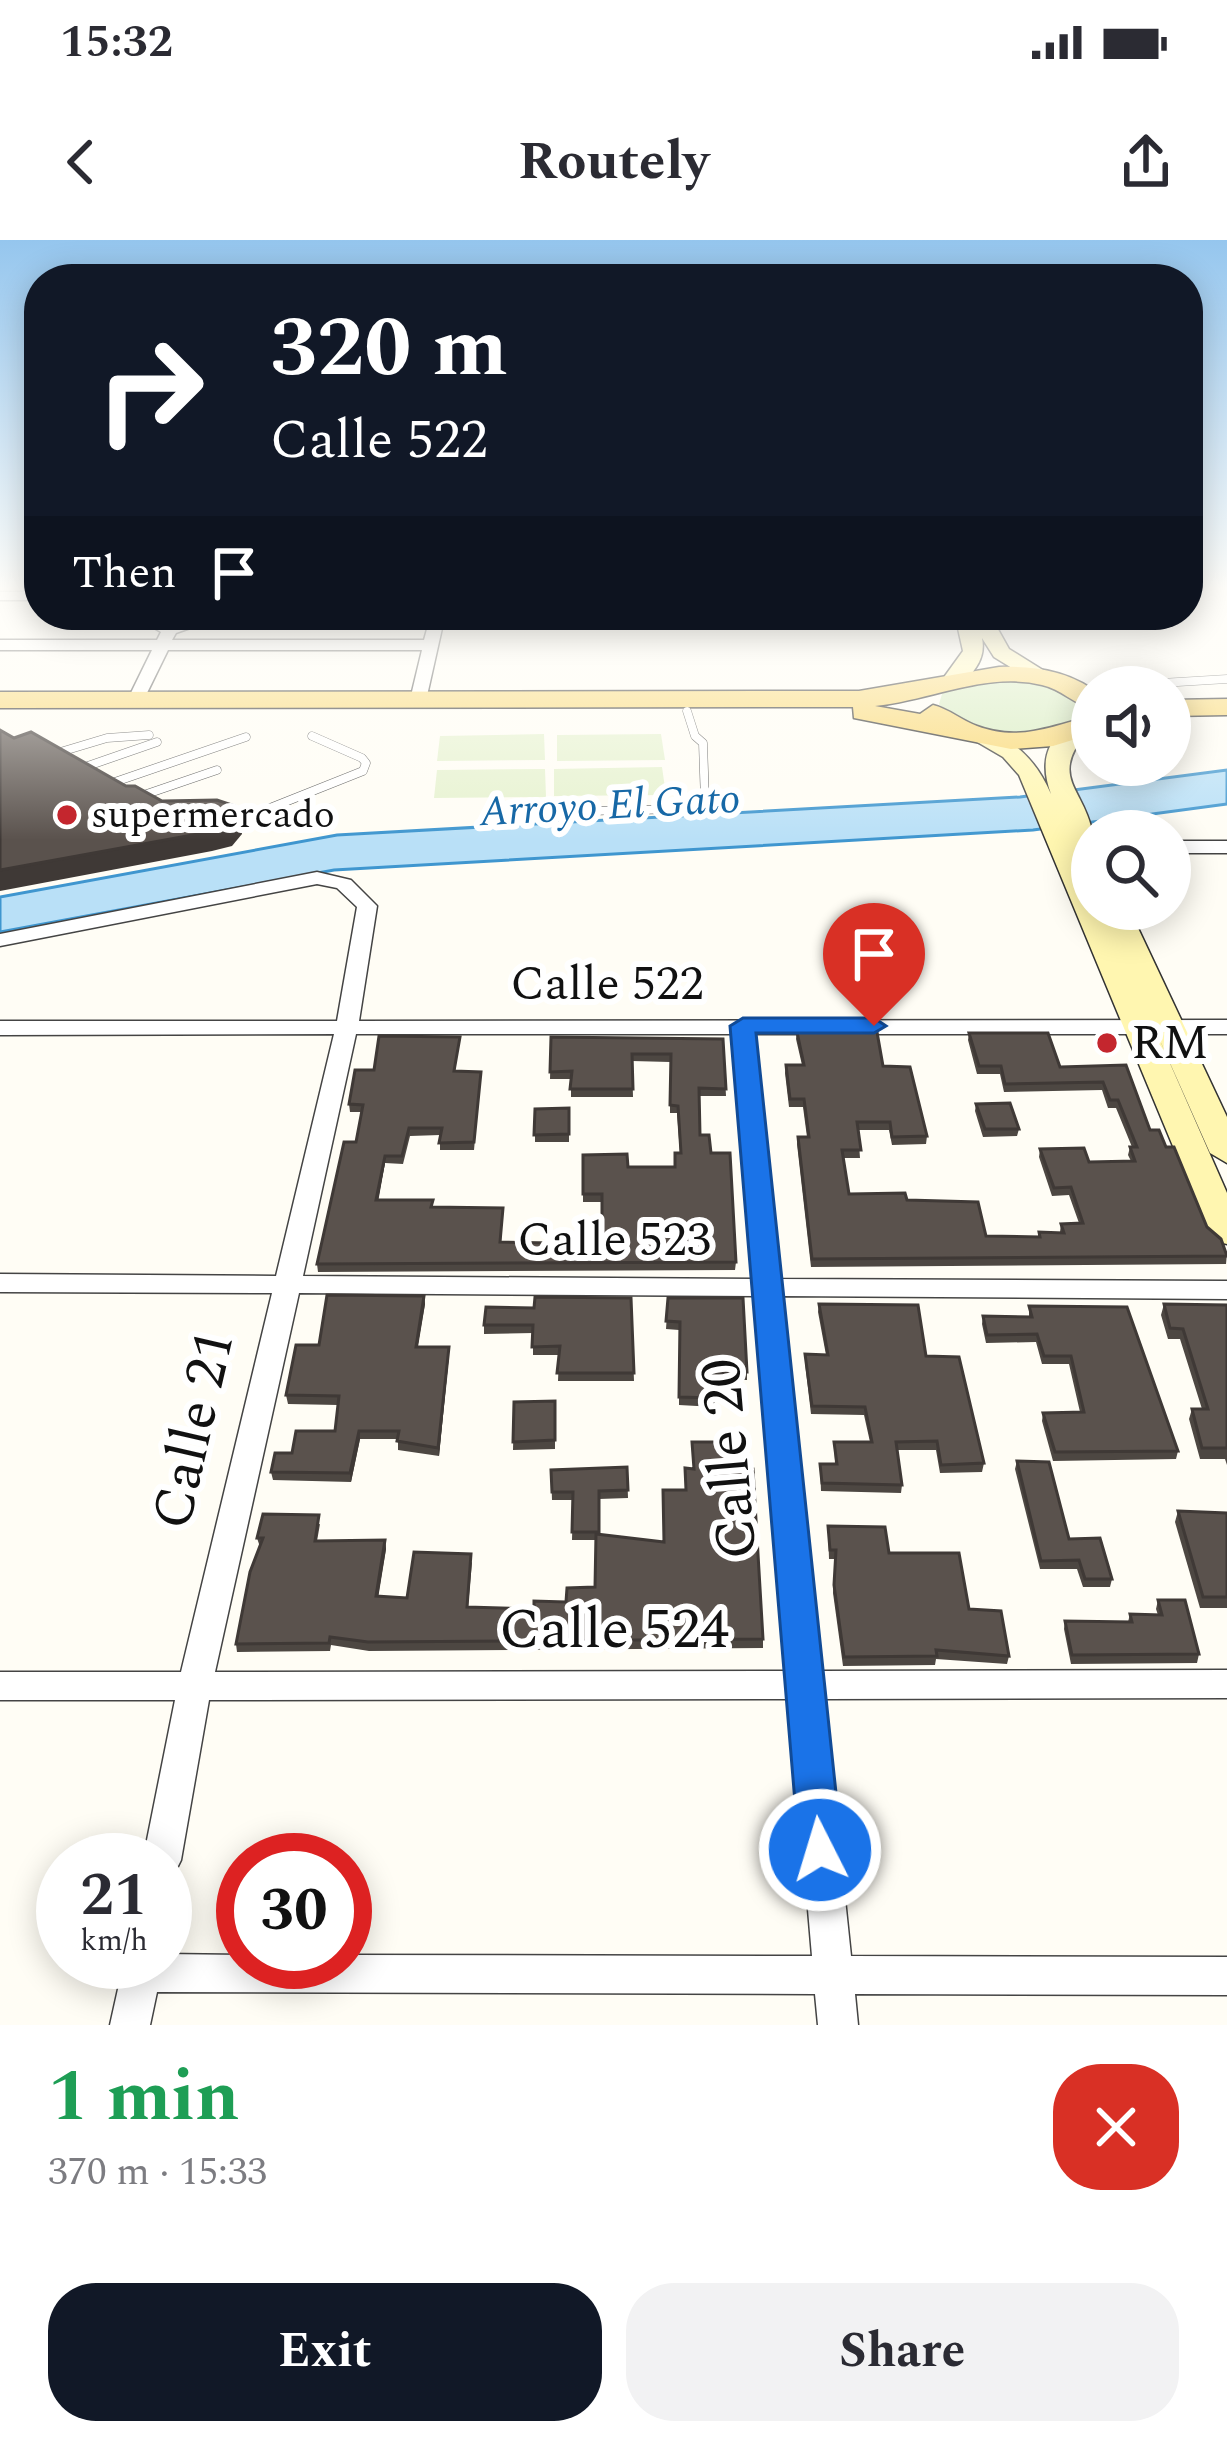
<!DOCTYPE html>
<meta charset="utf-8">
<style>
:root{--surface:#fff;--page:#f2f2f3;--text:#2b2b33;--muted:#7c7c81;--accent:#111827}
body{margin:0;font-family:Spectral,serif;background:var(--page);color:var(--text);height:100vh;display:flex;flex-direction:column;font-size:45px;white-space:nowrap}
*{box-sizing:border-box;margin:0}
p{font-size:39px;color:var(--muted)}
.icon{flex:none;width:66px;height:66px;fill:none;stroke:currentColor;stroke-width:2;stroke-linecap:round;stroke-linejoin:round}
.map{position:relative;height:1785px;overflow:hidden}
.panel{display:flex;flex-direction:column;background:var(--surface);flex:1}
.panel>*{flex:none}
.hud{position:absolute;left:24px;top:24px;width:1179px;height:366px;border-radius:48px;box-shadow:0 6px 30px #0003;background:#111827;color:#fff;overflow:hidden}
.fabs{position:absolute;left:1071px;top:426px;display:grid;gap:24px}
.fabs a{display:grid;place-items:center;width:120px;height:120px;border-radius:50%;background:var(--surface);box-shadow:0 6px 30px #0003;font-size:60px}
.speed{position:absolute;left:36px;top:1593px;display:flex;gap:24px;font-size:60px;font-weight:700;text-align:center}
.speed>*{display:grid;place-content:center;width:156px;height:156px;border-radius:50%;background:var(--surface);box-shadow:0 6px 30px #0003;line-height:1}
.speed small{font-size:30px;font-weight:400}
.speed .limit{border:18px solid #d22;background:#fff;color:#111}
.pin{position:absolute;display:grid;place-items:center;width:102px;height:102px;color:#fff;margin:-123px -51px;border-radius:50% 50% 50% 0;rotate:-45deg;box-shadow:0 0 12px #0007}
.pin .icon{rotate:45deg}
.me{position:absolute;width:132px;margin:-66px;rotate:355deg;stroke-linejoin:round;filter:drop-shadow(0 0 9px #0008)}
.turn{display:flex;align-items:center;gap:42px;height:252px;padding:0 48px;font-size:54px}
.turn .icon{width:156px;height:156px;stroke-width:2.5}
.turn b{display:block;font-size:84px;line-height:102px}
.then{display:flex;align-items:center;height:114px;padding:0 48px;background:#0003;gap:24px;font-size:45px}
.round{display:grid;place-items:center;flex:none;width:126px;height:126px;border-radius:48px;background:var(--page)}
.head{display:flex;align-items:center;justify-content:space-between;height:204px;padding:0 48px}
h1{font-size:72px;font-weight:700;line-height:90px;color:#1e9e55}
.action{display:flex;gap:24px;margin-top:auto;padding:24px 48px}
.action a{flex:1;height:138px;border-radius:48px;background:var(--accent);color:#fff;font-size:48px;font-weight:700;line-height:138px;text-align:center}
.action a+a{background:var(--page);color:var(--text)}
.status{display:flex;justify-content:space-between;align-items:center;height:84px;padding:0 60px;background:var(--surface);direction:ltr}
.status svg{height:33px;fill:currentColor}
header{display:flex;justify-content:space-between;align-items:center;height:156px;padding:0 48px;background:var(--surface);font-size:54px;font-weight:700}
.map>svg:first-child{display:block}
</style>
<div class="status"><b>15:32</b><svg viewBox="0 0 49 12"><path d="M0 12V9h3v3zM5 12V6h3v6zM10 12V3h3v9zM15 12V0h3v12zM26 1h20v11H26zM47 4h2v5h-2z"/></svg></div>
<header><svg class="icon" aria-label="back" viewBox="0 0 24 24"><path d="M15 5l-7 7 7 7"/></svg>Routely<svg class="icon" aria-label="share" viewBox="0 0 24 24"><path d="M12 15V3M7 8l5-5 5 5M5 13v7h14v-7"/></svg></header>
<div class="map">
<svg width="1227" height="1785" viewBox="0 0 1227 1785">
<rect width="100%" height="100%" fill="#fffdf5"/>
<path fill="#d5ebbd" d="M997,438L1048,444L1081,462L1085,473L1079,482C1036,491 970,508 939,464L942,454L954,445Z"/>
<g fill="#e6f2cf">
<polygon points="544,494 545,520 437,521 440,496"/>
<polygon points="661,494 665,520 557,521 557,495"/>
<polygon points="662,527 666,555 554,556 554,529"/>
<polygon points="545,529 546,557 434,558 437,530"/>
</g>
<polygon fill="#b9e0f7" stroke="#3f96cf" stroke-width="3" points="1227,530 1227,564 1033,590 334,630 0,692 0,657 337,595 1020,557"/>
<g fill="none" stroke-linecap="round" stroke-linejoin="round">
<g stroke="#444" stroke-width="9">
<g id="service">
<polyline points="1096,447 1227,439"/>
<polyline points="57,513 107,498 149,495"/>
<polyline points="82,528 157,502"/>
<polyline points="109,544 246,497"/>
<polyline points="135,558 217,530"/>
<polyline points="270,568 363,531 366,523 362,518 312,496"/>
<polyline points="585,571 684,569 705,561 703,503 695,496 687,471"/>
</g>
</g>
<g stroke="#444" stroke-width="3">
<g id="minor">
<rect x="0" y="352" width="39" height="8"/>
<polygon points="132,375 150,375 170,385 204,375 227,375 176,393 172,400 424,400 431,375 445,375 426,460 418,465 410,460 422,410 168,410 144,459 136,464 128,459 152,410 0,410 0,400 157,400 161,392"/>
<rect x="1170" y="601" width="57" height="12"/>
<path d="M317,632L351,640L377,666L359,781L1227,780V794H755L780,1039L1227,1041V1059L782,1056L821,1431L1227,1430V1458L824,1459L851,1716L1227,1717V1755L855,1754L858,1785H818L815,1754L157,1752L150,1785H110L124,1722H165V1714L243,1715V1722H345V1715L812,1716L790,1459L209,1460L181,1620L175,1632L165,1636V1620H143L175,1460H0V1432H181L272,1053L0,1052V1034L276,1036L334,794L0,795V781H337L357,667L337,648L317,644L0,706V694ZM356,794H733L754,1039L303,1036ZM299,1053L755,1056L787,1431L215,1432Z"/>
</g>
</g>
<g stroke="#333" stroke-width="3">
<g id="secondary">
<path d="M955,375H990L1009,409L1054,437L1043,444L1035,442L994,417L982,398C986,418 975,431 961,445H945L942,440L963,411Z"/>
<path d="M1073,487L1085,494C1051,538 1082,547 1092,590C1094,601 1092,616 1092,628L1083,626L1092,646V669H1129L1227,877V923L1210,913L1154,787L1227,953V1004L1214,1001L1209,993L1019,535L1003,517L967,496L979,489C1015,499 1036,520 1051,554C1041,528 1043,498 1073,487Z"/>
</g>
</g>
<g stroke="#222" stroke-width="3">
<g id="primary">
<path d="M999,427C1032,426 1064,430 1092,449V469C1074,464 1061,449 1042,445C987,431 929,461 875,466L920,474L933,465C949,469 961,480 977,486C1019,502 1052,486 1092,476V494L1053,506L1011,509L854,478L853,467L0,468V452L859,451Z"/>
<polygon points="1227,459 1227,475 1170,476 1170,460"/>
</g>
</g>
<use href="#service" stroke="#fff" stroke-width="8"/>
<use href="#minor" fill="#fff" fill-rule="evenodd"/>
<use href="#secondary" fill="#fff6b0" fill-rule="evenodd"/>
<use href="#primary" fill="#f9d66b" fill-rule="evenodd"/>
</g>
<g fill="#4d4742">
<polygon points="797,792 883,826 927,896 926,904 892,905 889,890 858,890 860,918 843,918 849,954 907,960 986,996 1038,997 1039,992 1060,992 1061,984 1079,983 1069,955 1052,956 1039,917 1040,909 1089,922 1131,921 1128,915 1130,907 1132,907 1116,868 1108,868 1102,850 1004,852 1000,834 977,834 968,800 969,793 1060,827 1126,825 1150,890 1166,907 1207,987 1227,1013 1226,1024 811,1027 797,904 798,897 807,897 803,867 789,867 785,833 786,825 802,825 796,799"/>
<polygon points="460,797 455,831 481,832 474,910 440,910 440,895 410,896 403,924 385,923 378,960 433,960 433,967 503,968 501,1002 553,1003 579,999 602,989 602,962 583,962 583,915 628,927 674,927 680,913 677,873 670,873 670,822 632,821 633,857 571,857 571,839 550,839 551,797 723,799 726,856 699,856 700,895 711,913 736,1022 735,1030 318,1032 317,1024 356,902 362,872 350,872 349,864 374,830"/>
<polygon points="976,864 1019,889 1017,896 983,897 975,871"/>
<polygon points="569,868 569,902 535,902 535,869"/>
<polygon points="424,1056 425,1064 418,1107 449,1115 439,1216 398,1210 398,1199 360,1199 351,1242 273,1240 271,1232 335,1191 338,1165 288,1164 286,1155 319,1105"/>
<polygon points="631,1058 634,1141 558,1141 559,1115 533,1115 533,1093 484,1094 484,1085 534,1068"/>
<polygon points="668,1058 747,1132 747,1140 714,1140 715,1167 679,1165 679,1090 666,1089"/>
<polygon points="819,1064 926,1116 984,1223 982,1232 940,1233 936,1210 897,1210 902,1245 901,1253 821,1251 820,1224 835,1224 834,1202 870,1202 864,1175 811,1174 805,1123 805,1114 826,1115 818,1072"/>
<polygon points="1164,1064 1227,1065 1227,1225 1225,1219 1200,1219 1189,1179 1192,1169 1202,1169 1180,1099 1168,1099 1161,1075"/>
<polygon points="1029,1066 1178,1211 1176,1219 1053,1221 1042,1181 1043,1173 1080,1172 1069,1124 1042,1124 1036,1102 986,1103 982,1084 983,1076 1029,1077"/>
<polygon points="555,1161 555,1209 513,1210 514,1162"/>
<polygon points="1017,1221 1069,1299 1112,1339 1110,1347 1083,1347 1077,1329 1040,1329 1015,1229"/>
<polygon points="627,1227 628,1258 599,1259 599,1295 664,1302 685,1250 730,1229 763,1399 763,1408 369,1411 331,1405 330,1411 237,1412 236,1404 260,1307 257,1298 320,1284 317,1301 385,1300 386,1309 378,1356 407,1358 472,1322 468,1367 534,1369 566,1362 595,1347 596,1300 572,1300 573,1260 552,1260 551,1230"/>
<polygon points="1178,1271 1227,1273 1227,1368 1200,1368 1175,1282"/>
<polygon points="828,1286 889,1313 969,1369 1009,1416 1007,1424 936,1419 935,1425 843,1426 833,1353 835,1319 829,1319"/>
<polygon points="1158,1360 1199,1414 1197,1423 1071,1424 1064,1389 1065,1381 1128,1382 1130,1374 1158,1375 1156,1369"/>
</g>
<g fill="#3f3936">
<polygon points="240,574 242,594 232,606 212,611 0,651 0,630"/>
<polygon points="385,916 385,923 377,968 376,960"/>
<polygon points="424,1056 425,1064 416,1115 416,1107"/>
<polygon points="449,1107 449,1115 439,1216 438,1208"/>
<polygon points="359,1191 360,1199 351,1242 350,1233"/>
<polygon points="385,1300 386,1309 377,1365 376,1356"/>
</g>
<g fill="#5a524d" stroke="#3f3936" stroke-width="3">
<polygon points="0,490 14,498 31,492 126,546 135,546 162,561 217,560 235,566 240,574 229,586 209,592 0,630"/>
<polygon points="797,792 877,792 883,826 910,827 927,896 892,897 890,882 857,882 861,910 842,910 849,954 905,953 907,960 978,962 986,996 1040,997 1039,992 1064,993 1061,984 1083,983 1071,947 1054,948 1040,909 1084,908 1089,922 1135,921 1130,907 1137,907 1118,860 1110,860 1103,842 1005,844 1001,826 979,826 969,793 1048,793 1060,827 1126,825 1150,890 1159,890 1166,907 1174,907 1207,987 1221,999 1227,1016 812,1019 798,897 809,897 804,859 790,859 786,825 804,825"/>
<polygon points="379,796 460,797 454,831 481,832 474,902 439,903 442,888 409,888 402,916 385,916 376,960 433,960 431,967 503,968 500,1002 553,1003 553,999 579,999 579,990 602,989 602,954 583,954 583,915 627,914 628,927 675,927 675,913 681,913 678,866 670,865 671,814 632,814 633,849 570,849 572,831 550,832 551,797 723,799 726,849 699,848 700,895 709,895 711,913 730,913 736,1022 317,1024 344,902 356,902 363,865 349,864 355,830 374,830"/>
<polygon points="1010,863 1019,889 985,889 976,864"/>
<polygon points="569,868 569,894 534,895 535,869"/>
<polygon points="327,1055 424,1056 416,1107 449,1107 438,1208 397,1201 399,1191 359,1191 350,1233 271,1232 275,1213 292,1213 296,1191 335,1191 339,1156 286,1155 296,1105 319,1105"/>
<polygon points="535,1057 631,1058 634,1133 557,1133 560,1106 532,1107 533,1085 484,1085 486,1067 534,1068"/>
<polygon points="668,1058 743,1058 747,1132 714,1132 715,1158 679,1157 680,1082 666,1081"/>
<polygon points="819,1064 918,1065 926,1116 959,1117 984,1223 941,1225 937,1201 896,1202 902,1245 822,1243 820,1224 837,1224 834,1202 872,1202 865,1167 812,1166 805,1114 828,1115"/>
<polygon points="1164,1064 1227,1065 1227,1208 1202,1208 1192,1169 1208,1169 1183,1089 1170,1088"/>
<polygon points="1029,1066 1127,1067 1178,1211 1055,1212 1043,1173 1084,1172 1071,1116 1044,1116 1037,1094 987,1095 983,1076 1032,1077"/>
<polygon points="555,1161 555,1200 513,1202 514,1162"/>
<polygon points="692,1202 728,1202 730,1229 753,1229 763,1399 368,1402 330,1397 329,1403 236,1404 250,1332 263,1298 257,1298 263,1274 319,1275 315,1301 385,1300 376,1356 407,1358 414,1312 471,1314 467,1367 534,1369 534,1361 566,1362 567,1348 595,1347 596,1294 664,1302 663,1250 686,1250 685,1228 694,1229"/>
<polygon points="1017,1221 1049,1222 1069,1299 1100,1298 1112,1339 1085,1339 1079,1320 1041,1321"/>
<polygon points="627,1227 628,1250 599,1251 599,1292 572,1292 573,1252 552,1252 551,1230"/>
<polygon points="1178,1271 1227,1273 1227,1357 1203,1357"/>
<polygon points="828,1286 885,1287 889,1313 959,1313 969,1369 1001,1371 1009,1416 936,1410 937,1416 844,1417 834,1345 836,1310 830,1310"/>
<polygon points="1158,1360 1185,1360 1199,1414 1072,1415 1065,1381 1132,1382 1130,1374 1162,1375"/>
</g>
<linearGradient id="sky" x2="0" y2="1"><stop stop-color="#95c6ee"/><stop offset="0.58" stop-color="#fffefa"/><stop offset="1" stop-color="#fffefa" stop-opacity="0"/></linearGradient>
<rect width="1227" height="600" fill="url(#sky)"/>
<polygon fill="#1a73e8" stroke="#114b97" stroke-width="3" points="743,778 874,778 886,786 874,793 756,793 842,1610 835,1623 820,1629 806,1623 799,1610 730,786"/>
<g fill="#c4262e" stroke="#fff" stroke-width="4.5">
<circle cx="67" cy="575" r="12"/>
<circle cx="1107" cy="803" r="12"/>
</g>
<g text-anchor="middle" dominant-baseline="central" stroke-width="12" stroke-linejoin="round" paint-order="stroke">
<g font-size="39" fill="#111" stroke="#fff" text-anchor="start">
<text x="91" y="575">supermercado</text>
</g>
<g font-size="42" font-style="italic" fill="#1768a6" stroke="#fff">
<text transform="translate(610 566) rotate(-3)">Arroyo El Gato</text>
</g>
<g font-size="48" fill="#111" stroke="#fff">
<text x="607" y="744">Calle 522</text>
<text x="614" y="1000">Calle 523</text>
</g>
<g font-size="48" fill="#111" stroke="#fff" text-anchor="start">
<text x="1131" y="803">RM</text>
</g>
<g font-size="57" fill="#111" stroke="#fff">
<text transform="translate(194 1190) rotate(-77)">Calle 21</text>
<text transform="translate(730 1219) rotate(-95)">Calle 20</text>
<text x="614" y="1390">Calle 524</text>
</g>
</g>
</svg>
<div class="fabs">
<a><svg class="icon" aria-label="sound" viewBox="0 0 24 24"><path d="M4 9h4l5-4v14l-5-4H4zM17 9q2 3 0 6"/></svg></a>
<a><svg class="icon" aria-label="search" viewBox="0 0 24 24"><circle cx="10" cy="10" r="6"/><path d="M15 15l6 6"/></svg></a>
</div>
<div class="speed"><div>21<small>km/h</small></div><div class="limit">30</div></div>
<div class="pin" style="left:874px;top:786px;background:#d93025"><svg class="icon" aria-label="arrive" viewBox="0 0 24 24"><path d="M6 21V4h12l-3 4 3 4H6"/></svg></div>
<svg class="me" style="left:820px;top:1610px" viewBox="-20 -20 40 40"><circle r="17" fill="#1a73e8" stroke="#fff" stroke-width="3"/><path d="M0-11L8 9 0 5-8 9z" fill="#fff"/></svg>
<div class="hud">
<div class="turn"><svg class="icon" aria-label="right" viewBox="0 0 24 24"><path d="M7 20v-9h11M14 6l5 5-5 5"/></svg><div><b>320 m</b>Calle 522</div></div>
<div class="then">Then<svg class="icon" aria-label="arrive" viewBox="0 0 24 24"><path d="M6 21V4h12l-3 4 3 4H6"/></svg></div>
</div>
</div>
<section class="panel">
<div class="head"><div><h1>1 min</h1><p>370 m · 15:33</p></div><a class="round" style="background:#d93025;color:#fff"><svg class="icon" aria-label="close" viewBox="0 0 24 24"><path d="M6 6l12 12M18 6L6 18"/></svg></a></div>
<div class="action"><a>Exit</a><a>Share</a></div>
</section>
